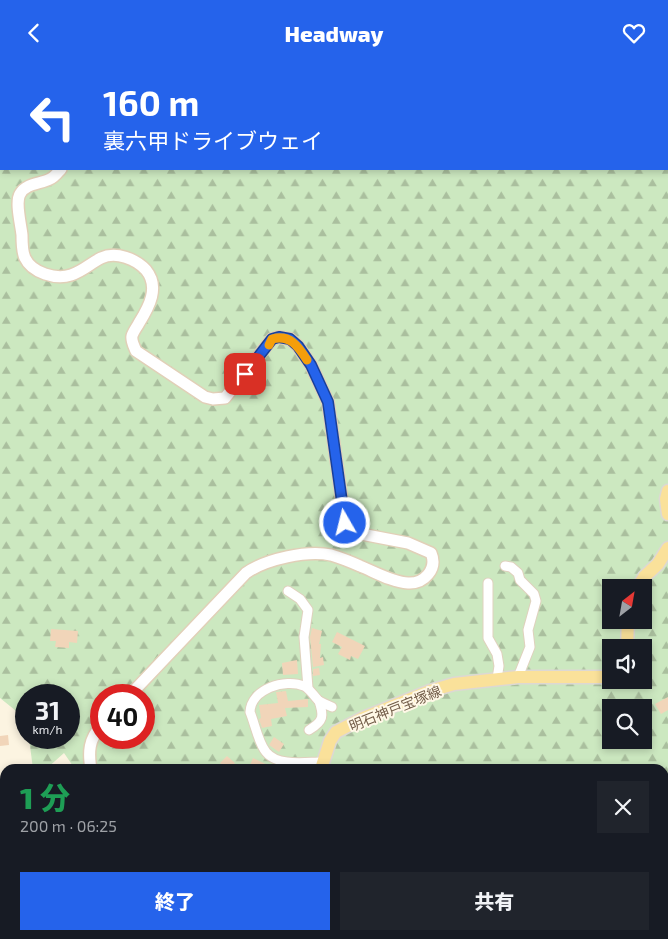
<!DOCTYPE html>
<html lang="ja">
<meta charset="utf-8">
<style>
:root{--surface:#171b24;--page:#20242c;--text:#f1f3f6;--muted:#9ea1a6;--accent:#2563eb}
body{margin:0;font-family:"Exo 2","Noto Sans JP",sans-serif;background:var(--page);color:var(--text);height:100vh;display:flex;flex-direction:column;font-size:19px;white-space:nowrap}
*{box-sizing:border-box;margin:0}
p{font-size:16px;color:var(--muted)}
.icon{flex:none;width:28px;height:28px;fill:none;stroke:currentColor;stroke-width:2;stroke-linecap:round;stroke-linejoin:round}
.map{position:relative;flex:1;overflow:hidden}
.drawer{position:absolute;left:0px;top:699px;width:669px;height:176px;display:flex;flex-direction:column;background:var(--surface);border-radius:15px 15px 0 0;box-shadow:0 2px 8px #0003}
.drawer>*{flex:none}
.guide{position:absolute;left:0px;top:0px;width:669px;height:105px;box-shadow:0 2px 8px #0003;background:#2563eb;color:#fff;overflow:hidden}
.needle{width:32px;rotate:31deg}
.buttons{position:absolute;left:602px;top:514px;display:grid;gap:10px}
.buttons a{display:grid;place-items:center;width:50px;height:50px;border-radius:0px;background:var(--surface);box-shadow:0 2px 8px #0003;font-size:25px}
.speed{position:absolute;left:15px;top:619px;display:flex;gap:10px;font-size:25px;font-weight:700;text-align:center}
.speed>*{display:grid;place-content:center;width:65px;height:65px;border-radius:50%;background:var(--surface);box-shadow:0 2px 8px #0003;line-height:1}
.speed small{font-size:12px;font-weight:400}
.speed .limit{border:8px solid #d22;background:#fff;color:#111}
.pin{position:absolute;display:grid;place-items:center;width:42px;height:42px;color:#fff;margin:-21px;border-radius:10px;box-shadow:0 2px 8px #0006}
.me{position:absolute;width:55px;margin:-28px;rotate:352deg;stroke-linejoin:round;filter:drop-shadow(0 0 4px #0008)}
.turn{display:flex;align-items:center;gap:18px;height:105px;padding:0 20px;font-size:22px}
.turn .icon{width:65px;height:65px;stroke-width:2.5}
.turn b{display:block;font-size:35px;line-height:42px}
.round{display:grid;place-items:center;flex:none;width:52px;height:52px;border-radius:0px;background:var(--page)}
.overview{display:flex;align-items:center;justify-content:space-between;height:85px;padding:0 20px}
h1{font-size:30px;font-weight:800;line-height:38px;color:#1e9e55}
.primary-button{display:flex;gap:10px;margin-top:auto;padding:10px 20px}
.primary-button a{flex:1;height:58px;border-radius:0px;background:var(--accent);color:#fff;font-size:20px;font-weight:800;line-height:58px;text-align:center}
.primary-button a+a{background:var(--page);color:var(--text)}
header{display:flex;justify-content:space-between;align-items:center;height:65px;padding:0 20px;background:var(--accent);color:#fff;font-size:22px;font-weight:800}
.map>svg:first-child{display:block}
</style>
<header><svg class="icon" aria-label="back" viewBox="0 0 24 24"><path d="M15 5l-7 7 7 7"/></svg>Headway<svg class="icon" aria-label="heart" viewBox="0 0 24 24"><path d="M12 20l-8-8c-3-5 5-10 8-4 3-6 11-1 8 4z"/></svg></header>
<div class="map">
<svg width="668" height="874" viewBox="0 0 668 874">
<defs>
<pattern id="forest-firs" width="22" height="20" patternUnits="userSpaceOnUse" patternTransform="scale(1.25)"><rect width="22" height="20" fill="#cce8c0"/><path d="M5 1l3.5 6h-7zM16 11l3.5 6h-7z" fill="#aabf9e"/></pattern>
<pattern id="water-ripples" width="26" height="14" patternUnits="userSpaceOnUse" patternTransform="scale(1.25)"><rect width="26" height="14" fill="#b6d8e4"/><path d="M2 4q2-2 4 0t4 0M15 11q2-2 4 0t4 0" fill="none" stroke="#98b2bb"/></pattern>
</defs>
<rect width="100%" height="100%" fill="#fcf4e1"/>
<path fill="url(#forest-firs)" fill-rule="evenodd" d="M0,0H668V874H239L240,870H664V704H75L64,688L46,704H33L29,673L69,672V630H26V656V654L0,633ZM1,1H668V104H1ZM611,522H644V555H611ZM611,582H644V615H611ZM101,630H144V672H101ZM611,642H644V675H611Z"/>
<polygon fill="url(#water-ripples)" stroke="#9dc7d6" points="173,870 228,870 227,874 174,874"/>
<g fill="#f1d5b9">
<polygon points="312,563 322,566 319,579 321,579 320,593 323,592 324,600 313,602 310,572"/>
<polygon points="51,564 78,566 77,578 69,577 69,583 55,582 56,576 50,576"/>
<polygon points="337,567 365,581 358,594 351,591 350,595 338,589 342,582 332,577"/>
<polygon points="297,595 298,609 283,610 282,598"/>
<polygon points="319,603 320,610 313,611 313,604"/>
<polygon points="286,626 288,636 308,634 308,642 285,643 287,651 271,654 272,661 262,663 259,654 261,653 259,640 278,638 276,627"/>
<polygon points="668,632 668,645 661,649 655,639"/>
<polygon points="8,670 9,680 0,681 0,671"/>
<polygon points="274,672 284,679 279,687 269,680"/>
<polygon points="227,691 235,698 229,704 227,704 220,698"/>
<polygon points="253,693 276,704 256,704 250,700"/>
</g>
<g fill="none" stroke-linecap="round" stroke-linejoin="round">
<g stroke="#dfd1bd" stroke-width="11">
<g id="street">
<polyline points="505,501 511,502 518,508 520,515 534,529 536,536 528,565 530,582 518,612"/>
<polyline points="488,518 488,573 497,589 499,601 497,614"/>
<polyline points="288,526 300,534 308,545 304,572 308,623"/>
<path d="M309,665C324,656 324,651 319,636"/>
<path d="M322,697C306,697 278,702 266,687C258,677 255,659 250,647C251,624 285,613 304,621C310,624 313,630 318,635C322,638 328,640 332,642"/>
<polyline points="664,806 668,805"/>
<polyline points="345,870 355,874"/>
<polyline points="393,870 400,874"/>
<polyline points="563,870 565,874"/>
<polyline points="424,874 433,870"/>
<polyline points="468,874 476,870"/>
<polyline points="495,874 505,870"/>
</g>
</g>
<g stroke="#e1d0b8" stroke-width="14">
<g id="secondary">
<polyline points="85,1 90,0"/>
<path d="M61,104C58,107 55,112 50,114C41,119 26,118 20,129C15,137 21,160 22,170C22,177 22,187 25,193C32,208 56,215 71,210C83,206 91,198 101,193C116,186 136,194 146,205C160,222 149,242 139,258C137,262 133,267 132,271C131,276 134,281 136,286L205,332L213,334L225,333L272,274L279,272L290,274L298,281L311,300L328,337L345,457L356,468L408,478L431,488C438,504 424,519 408,518C392,517 375,507 360,501C351,497 341,493 331,490C307,485 266,494 246,508L130,630"/>
<path d="M91,704C88,687 89,674 101,661"/>
<polyline points="132,870 133,874"/>
</g>
</g>
<g stroke="#ddd8d3" stroke-width="15">
<g id="primary">
<polyline points="668,426 666,434 668,449"/>
<polyline points="638,522 644,512 658,499 668,483"/>
<polyline points="627,582 628,555"/>
<polyline points="321,704 330,676 336,667 363,653 430,626 454,619 518,612 605,612 611,607"/>
<polyline points="0,837 5,839"/>
</g>
</g>
<use href="#street" stroke="#fff" stroke-width="9"/>
<use href="#secondary" stroke="#fff" stroke-width="11"/>
<use href="#primary" stroke="#fae19a" stroke-width="12"/>
</g>
<g fill="none" stroke-linecap="round" stroke-linejoin="round">
<g stroke="#184099" stroke-width="12">
<polyline id="route" points="245,309 272,274 279,272 290,274 298,281 311,300 328,337 345,458"/>
</g>
<use href="#route" stroke="#2563eb" stroke-width="9"/>
<path stroke="#f59e0b" stroke-width="9" d="M269,280L272,274C290,269 298,281 307,295"/>
</g>
<g text-anchor="middle" dominant-baseline="central" stroke-width="4" stroke-linejoin="round" paint-order="stroke">
<g font-size="14" fill="#725c48" stroke="#fff8e7">
<text transform="translate(395 643) rotate(-22)">明石神戸宝塚線</text>
</g>
</g>
</svg>
<div class="buttons">
<a><svg class="needle" viewBox="-14 -14 28 28"><path d="M0-13l5 13h-10z" fill="#e53935"/><path d="M0 13l5-13h-10z" fill="#9ea1a6"/></svg></a>
<a><svg class="icon" aria-label="sound" viewBox="0 0 24 24"><path d="M4 9h4l5-4v14l-5-4H4zM17 9q2 3 0 6"/></svg></a>
<a><svg class="icon" aria-label="search" viewBox="0 0 24 24"><circle cx="10" cy="10" r="6"/><path d="M15 15l6 6"/></svg></a>
</div>
<div class="speed"><div>31<small>km/h</small></div><div class="limit">40</div></div>
<div class="pin" style="left:245px;top:309px;background:#d93025"><svg class="icon" aria-label="arrive" viewBox="0 0 24 24"><path d="M6 21V4h12l-3 4 3 4H6"/></svg></div>
<svg class="me" style="left:345px;top:458px" viewBox="-20 -20 40 40"><circle r="17" fill="#2563eb" stroke="#fff" stroke-width="3"/><path d="M0-11L8 9 0 5-8 9z" fill="#fff"/></svg>
<div class="guide">
<div class="turn"><svg class="icon" aria-label="left" viewBox="0 0 24 24"><path d="M17 20v-9H6M10 6l-5 5 5 5"/></svg><div><b>160 m</b>裏六甲ドライブウェイ</div></div>
</div>
<section class="drawer">
<div class="overview"><div><h1>1 分</h1><p>200 m · 06:25</p></div><a class="round"><svg class="icon" aria-label="close" viewBox="0 0 24 24"><path d="M6 6l12 12M18 6L6 18"/></svg></a></div>
<div class="primary-button"><a>終了</a><a>共有</a></div>
</section>
</div>
